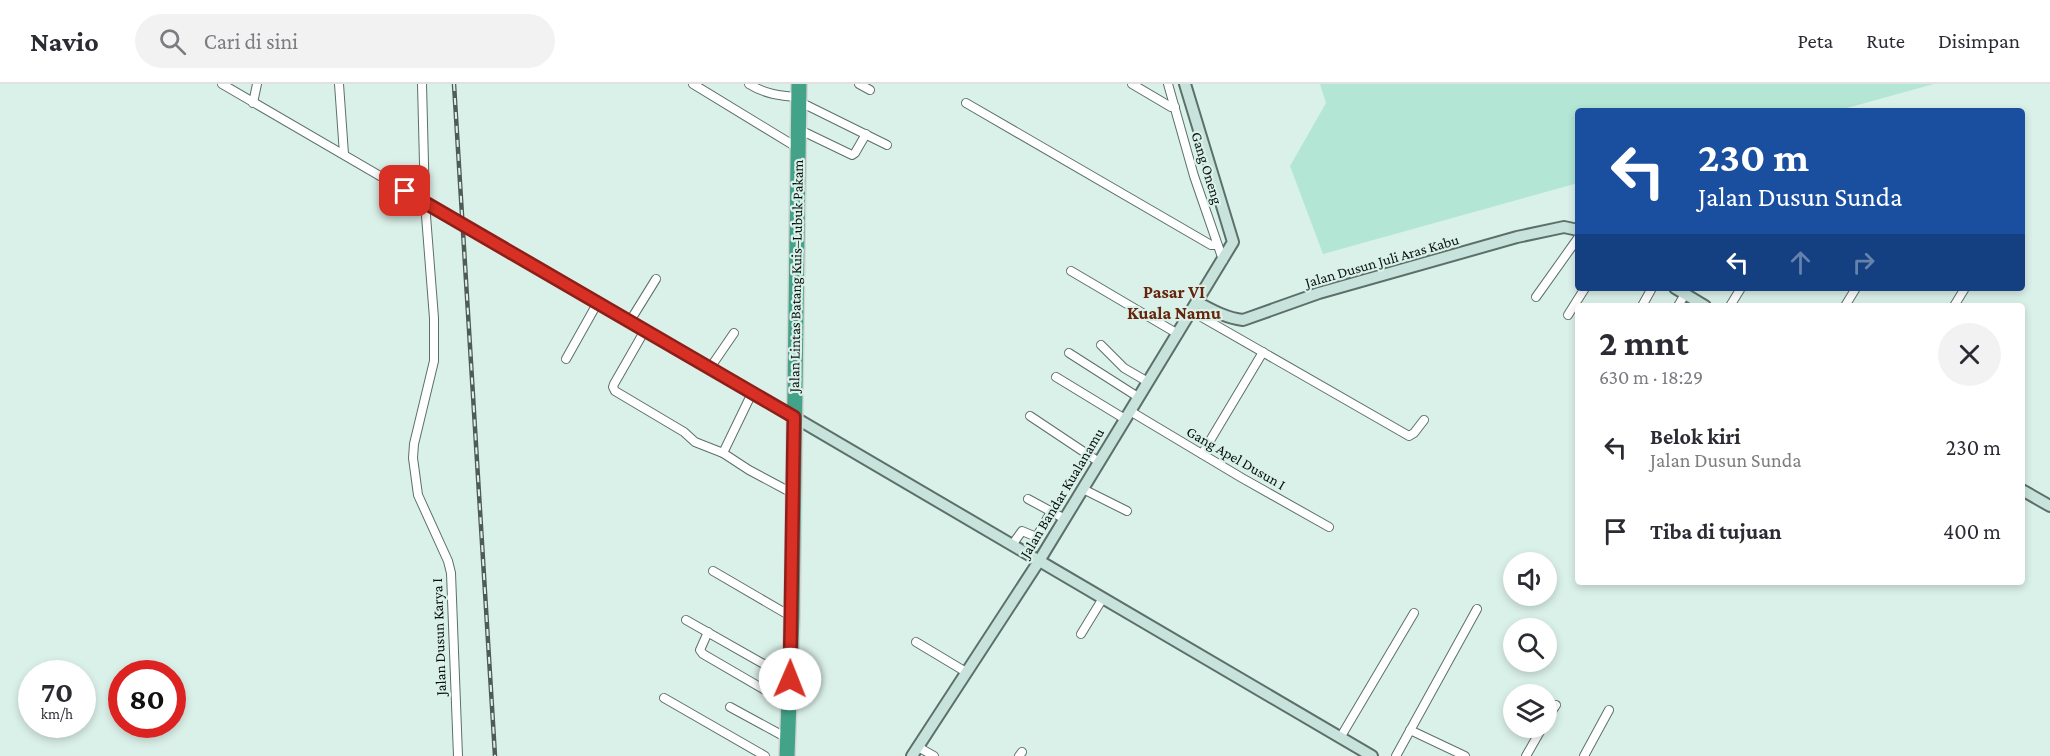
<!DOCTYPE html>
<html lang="id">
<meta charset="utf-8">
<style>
:root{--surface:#fff;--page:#f2f2f3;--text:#2b2b33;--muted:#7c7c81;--line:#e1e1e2}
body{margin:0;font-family:"Crimson Pro",serif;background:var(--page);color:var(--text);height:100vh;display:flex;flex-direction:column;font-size:22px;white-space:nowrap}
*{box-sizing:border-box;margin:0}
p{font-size:20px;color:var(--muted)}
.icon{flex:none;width:33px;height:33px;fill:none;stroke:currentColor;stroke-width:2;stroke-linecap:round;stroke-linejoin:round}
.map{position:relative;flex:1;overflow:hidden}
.panel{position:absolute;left:1575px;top:219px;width:450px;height:282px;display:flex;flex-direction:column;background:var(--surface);border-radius:6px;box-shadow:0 3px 9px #0003}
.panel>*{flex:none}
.hud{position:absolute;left:1575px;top:24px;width:450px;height:183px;border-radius:6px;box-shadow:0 3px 9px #0003;background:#1a4fa0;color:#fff;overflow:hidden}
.buttons{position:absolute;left:1503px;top:468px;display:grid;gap:12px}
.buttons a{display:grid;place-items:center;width:54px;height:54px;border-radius:50%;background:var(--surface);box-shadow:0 3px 9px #0003;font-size:30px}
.speed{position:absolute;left:18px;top:576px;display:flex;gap:12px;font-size:30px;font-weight:700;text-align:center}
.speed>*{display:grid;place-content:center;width:78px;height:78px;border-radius:50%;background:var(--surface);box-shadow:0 3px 9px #0003;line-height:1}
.speed small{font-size:15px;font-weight:400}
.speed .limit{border:9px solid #d22;background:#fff;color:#111}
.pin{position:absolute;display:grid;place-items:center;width:51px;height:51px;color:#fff;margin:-26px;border-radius:12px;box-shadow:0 3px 9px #0006}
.me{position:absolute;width:66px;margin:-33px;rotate:1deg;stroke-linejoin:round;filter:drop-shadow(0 0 4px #0008)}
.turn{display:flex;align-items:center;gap:21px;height:126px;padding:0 24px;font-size:27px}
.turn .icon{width:78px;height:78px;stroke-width:2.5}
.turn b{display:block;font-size:42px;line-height:51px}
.lanes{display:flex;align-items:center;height:57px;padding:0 24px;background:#0003;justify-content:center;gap:30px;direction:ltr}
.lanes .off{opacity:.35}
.round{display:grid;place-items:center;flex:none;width:63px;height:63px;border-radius:32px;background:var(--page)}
.overview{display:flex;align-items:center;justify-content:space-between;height:102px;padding:0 24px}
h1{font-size:36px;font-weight:700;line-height:45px}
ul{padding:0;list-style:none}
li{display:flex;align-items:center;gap:18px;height:84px;padding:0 24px}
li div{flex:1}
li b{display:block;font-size:22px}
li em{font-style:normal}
header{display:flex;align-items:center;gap:36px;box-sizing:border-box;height:84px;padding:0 30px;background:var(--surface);border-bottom:2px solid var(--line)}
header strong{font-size:28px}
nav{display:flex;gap:33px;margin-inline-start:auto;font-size:21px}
.search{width:420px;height:54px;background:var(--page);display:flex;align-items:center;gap:15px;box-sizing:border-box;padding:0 21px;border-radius:33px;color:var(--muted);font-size:22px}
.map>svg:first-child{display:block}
</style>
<header>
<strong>Navio</strong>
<div class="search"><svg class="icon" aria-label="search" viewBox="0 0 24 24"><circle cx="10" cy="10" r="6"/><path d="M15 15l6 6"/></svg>Cari di sini</div>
<nav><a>Peta</a><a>Rute</a><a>Disimpan</a></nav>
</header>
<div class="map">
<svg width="2050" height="672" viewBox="0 0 2050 672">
<rect width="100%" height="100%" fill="#daf1e9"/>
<polygon fill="#b4e6d5" points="1320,0 1934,0 1836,27 1578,27 1578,99 1323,170 1290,82 1326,19"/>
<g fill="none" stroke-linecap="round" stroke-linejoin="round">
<g stroke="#5c7069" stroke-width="10">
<g id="street">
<polyline points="222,0 794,333"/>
<polyline points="339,0 344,70"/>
<polyline points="422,0 425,119 434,234 434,277 414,360 413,374 418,411 448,477 451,489 458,672"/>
<polyline points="693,0 798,64"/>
<path d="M749,0C765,10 780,12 798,13"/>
<polyline points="859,0 870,6"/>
<polyline points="1132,0 1171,23 1175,23"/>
<polyline points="1168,0 1194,92 1223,176"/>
<polyline points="798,17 887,61"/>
<polyline points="253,19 257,0"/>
<polyline points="966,19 1211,161 1217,161"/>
<polyline points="798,45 852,71 855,69 866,50"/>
<polyline points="1071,187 1178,250"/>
<polyline points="1536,213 1578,154"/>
<polyline points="1642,222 1652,204"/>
<polyline points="1678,222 1685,210"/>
<polyline points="1730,222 1741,204"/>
<polyline points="1845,222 1856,204"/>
<polyline points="1954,222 1965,204"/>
<polyline points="1191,227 1409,352 1414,349 1424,336"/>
<polyline points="1568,231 1585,204"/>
<polyline points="630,237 656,195"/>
<polyline points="645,246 614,300 613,303 615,307 684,348 695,358 723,369 749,386 792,409"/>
<polyline points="1101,261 1124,284 1148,298"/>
<polyline points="1069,269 1138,313"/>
<polyline points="566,275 598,218"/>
<polyline points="710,284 734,249"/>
<polyline points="1056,293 1125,335"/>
<polyline points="1130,327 1242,394 1329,443"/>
<polyline points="1030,332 1099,378"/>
<polyline points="723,369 752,309"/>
<polyline points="1202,370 1263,268"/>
<polyline points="1083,405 1127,427"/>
<polyline points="1028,415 1065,435"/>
<polyline points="1012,461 1022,447 1034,452 1037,452 1051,428"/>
<polyline points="713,487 792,533"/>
<polyline points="686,536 790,595"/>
<polyline points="708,548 700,566 703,570 789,620"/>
<polyline points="1081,550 1103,514"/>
<polyline points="916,558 966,588"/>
<polyline points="664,614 765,672"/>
<polyline points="730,623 787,654"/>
<polyline points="1546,636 1556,621"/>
<polyline points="1410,646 1465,672"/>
<polyline points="1340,654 1414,529"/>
<polyline points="918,663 934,672"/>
<polyline points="1019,672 1022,668"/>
<polyline points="1396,672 1477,525"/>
<polyline points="1526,672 1542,644"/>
<polyline points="1584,672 1609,626"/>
</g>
</g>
<g stroke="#5c7069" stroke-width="14">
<g id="secondary">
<polyline points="1675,204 1705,222"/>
<path d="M1197,218C1212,226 1226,234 1243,236L1319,209L1517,153L1564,143L1578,146"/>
<polyline points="794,333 1372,672"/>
<polyline points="2022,406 2050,422"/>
<polyline points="912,672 1039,477 1233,158 1185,0"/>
</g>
</g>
<g stroke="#d3d4d4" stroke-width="18">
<polyline id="highway" points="787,672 792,533 799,0"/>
</g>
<use href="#street" stroke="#fff" stroke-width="8"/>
<use href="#secondary" stroke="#c7e3dc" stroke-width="10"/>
<use href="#highway" stroke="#43a389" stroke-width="15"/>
<g stroke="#4e5b57" stroke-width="4.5">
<polyline id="rail" points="454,0 495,672"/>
</g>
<use href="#rail" stroke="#daf1e9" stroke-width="2" stroke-dasharray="7" stroke-linecap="butt"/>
</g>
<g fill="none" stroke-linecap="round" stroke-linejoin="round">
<g stroke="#8d1f18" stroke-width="15">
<polyline id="route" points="405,107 794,333 790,595"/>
</g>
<use href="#route" stroke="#d93025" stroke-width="10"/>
</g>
<g text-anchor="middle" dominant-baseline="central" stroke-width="4.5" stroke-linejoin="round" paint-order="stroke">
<g font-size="15" fill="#08100e" stroke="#daf1e9">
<text transform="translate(1207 84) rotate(73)">Gang Oneng</text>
<text transform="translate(1382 177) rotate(-16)">Jalan Dusun Juli Aras Kabu</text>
<text transform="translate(796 192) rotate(-89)">Jalan Lintas Batang Kuis–Lubuk Pakam</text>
<text transform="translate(1236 374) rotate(30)">Gang Apel Dusun I</text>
<text transform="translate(1062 409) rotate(-59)">Jalan Bandar Kualanamu</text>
<text transform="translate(439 553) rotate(-92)">Jalan Dusun Karya I</text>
</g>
<g font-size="18" font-weight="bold" fill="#65240b" stroke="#daf1e9">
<text x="1174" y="208">Pasar VI<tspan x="1174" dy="21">Kuala Namu</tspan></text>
</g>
</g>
</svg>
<div class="buttons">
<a><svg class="icon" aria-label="sound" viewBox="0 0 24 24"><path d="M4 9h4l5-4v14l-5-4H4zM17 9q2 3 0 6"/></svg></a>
<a><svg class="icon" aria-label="search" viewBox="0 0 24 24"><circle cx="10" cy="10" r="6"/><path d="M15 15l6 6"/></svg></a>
<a><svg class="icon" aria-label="layers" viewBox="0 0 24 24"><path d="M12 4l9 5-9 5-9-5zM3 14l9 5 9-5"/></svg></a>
</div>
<div class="speed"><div>70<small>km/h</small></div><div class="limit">80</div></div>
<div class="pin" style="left:405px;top:107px;background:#d93025"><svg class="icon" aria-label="arrive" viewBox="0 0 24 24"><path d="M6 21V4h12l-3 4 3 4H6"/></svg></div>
<svg class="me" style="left:790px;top:595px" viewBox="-20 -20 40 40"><circle r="19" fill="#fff"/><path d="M0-13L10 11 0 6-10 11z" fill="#d93025"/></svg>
<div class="hud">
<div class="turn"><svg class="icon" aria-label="left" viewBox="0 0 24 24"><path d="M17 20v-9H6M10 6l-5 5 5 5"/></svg><div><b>230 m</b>Jalan Dusun Sunda</div></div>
<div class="lanes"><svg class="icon" aria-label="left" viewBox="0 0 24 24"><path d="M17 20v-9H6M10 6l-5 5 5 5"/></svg><svg class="icon off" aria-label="ahead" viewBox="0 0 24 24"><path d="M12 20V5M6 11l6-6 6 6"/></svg><svg class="icon off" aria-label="right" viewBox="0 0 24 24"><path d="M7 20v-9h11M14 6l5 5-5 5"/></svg></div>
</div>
<section class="panel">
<div class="overview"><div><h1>2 mnt</h1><p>630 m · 18:29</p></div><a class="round"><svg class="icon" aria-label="close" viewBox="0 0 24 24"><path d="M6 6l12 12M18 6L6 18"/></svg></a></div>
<ul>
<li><svg class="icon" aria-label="left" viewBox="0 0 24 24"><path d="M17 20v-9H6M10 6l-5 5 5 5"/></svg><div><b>Belok kiri</b><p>Jalan Dusun Sunda</p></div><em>230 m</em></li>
<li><svg class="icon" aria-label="arrive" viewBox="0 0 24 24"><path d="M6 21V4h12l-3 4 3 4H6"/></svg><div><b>Tiba di tujuan</b></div><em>400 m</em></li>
</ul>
</section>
</div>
